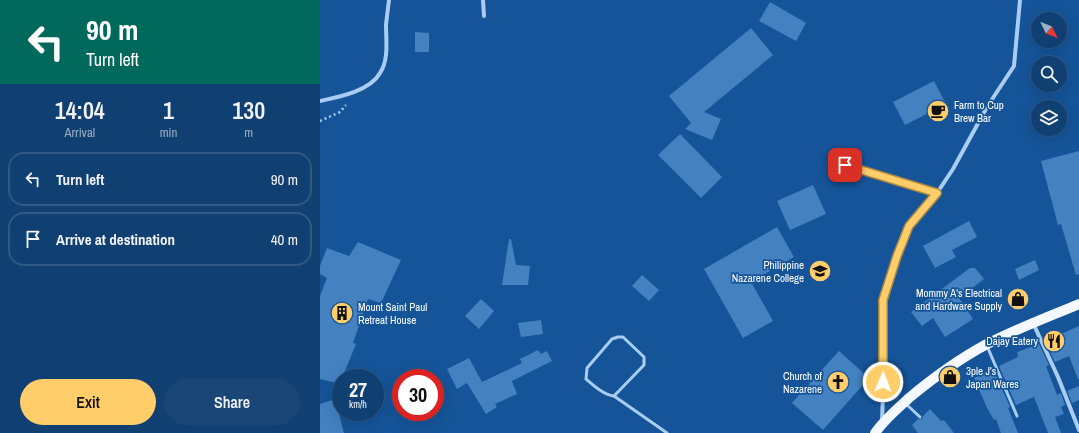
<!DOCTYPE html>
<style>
:root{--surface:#103f72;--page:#194677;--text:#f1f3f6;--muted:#9cafc4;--line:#305884;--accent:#ffcd6a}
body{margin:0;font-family:"Archivo Narrow",sans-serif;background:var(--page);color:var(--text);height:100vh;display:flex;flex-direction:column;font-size:15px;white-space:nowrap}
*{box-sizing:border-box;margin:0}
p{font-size:13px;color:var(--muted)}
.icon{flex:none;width:22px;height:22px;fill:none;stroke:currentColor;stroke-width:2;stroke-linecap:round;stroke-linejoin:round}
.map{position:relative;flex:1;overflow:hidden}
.drawer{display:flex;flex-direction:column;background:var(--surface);width:320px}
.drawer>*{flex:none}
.banner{background:#00695c;color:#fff;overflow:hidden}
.needle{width:26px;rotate:133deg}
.controls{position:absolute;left:711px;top:12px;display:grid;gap:8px}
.controls a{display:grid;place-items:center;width:36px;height:36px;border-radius:50%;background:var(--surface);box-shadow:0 4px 16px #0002,0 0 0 1px var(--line);font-size:20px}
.speed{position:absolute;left:12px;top:369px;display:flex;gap:8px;font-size:20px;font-weight:700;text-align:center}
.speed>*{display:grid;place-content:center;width:52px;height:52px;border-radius:50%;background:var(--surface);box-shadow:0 4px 16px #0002,0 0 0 1px var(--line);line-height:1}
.speed small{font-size:10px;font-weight:400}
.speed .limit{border:6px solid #d22;background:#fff;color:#111}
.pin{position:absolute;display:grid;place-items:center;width:34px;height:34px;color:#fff;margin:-17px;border-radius:8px;box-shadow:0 2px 6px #0006}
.me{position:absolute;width:44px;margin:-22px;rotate:1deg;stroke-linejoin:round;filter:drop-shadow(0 0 3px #0008)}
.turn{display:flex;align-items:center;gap:14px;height:84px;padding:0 20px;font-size:18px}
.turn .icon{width:52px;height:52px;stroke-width:2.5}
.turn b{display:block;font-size:28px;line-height:34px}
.eta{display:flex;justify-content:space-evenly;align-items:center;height:68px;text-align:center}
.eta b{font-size:24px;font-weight:600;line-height:28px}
.action{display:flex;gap:8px;margin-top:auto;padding:8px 20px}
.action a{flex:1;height:46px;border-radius:24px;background:var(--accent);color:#111;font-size:16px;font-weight:600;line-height:46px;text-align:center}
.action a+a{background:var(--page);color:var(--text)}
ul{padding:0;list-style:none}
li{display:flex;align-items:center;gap:12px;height:54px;margin:0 8px 6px;padding:0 12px;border:2px solid var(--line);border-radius:16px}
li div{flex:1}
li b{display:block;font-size:15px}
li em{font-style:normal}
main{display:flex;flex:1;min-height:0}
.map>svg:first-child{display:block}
</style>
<main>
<section class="drawer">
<div class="banner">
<div class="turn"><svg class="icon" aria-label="left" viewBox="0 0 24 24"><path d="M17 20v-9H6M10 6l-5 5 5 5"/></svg><div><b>90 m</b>Turn left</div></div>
</div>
<div class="eta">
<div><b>14:04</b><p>Arrival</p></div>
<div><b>1</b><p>min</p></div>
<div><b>130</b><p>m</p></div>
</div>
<ul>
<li><svg class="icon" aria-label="left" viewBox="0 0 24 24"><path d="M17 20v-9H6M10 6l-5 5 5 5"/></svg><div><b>Turn left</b></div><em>90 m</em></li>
<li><svg class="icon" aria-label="arrive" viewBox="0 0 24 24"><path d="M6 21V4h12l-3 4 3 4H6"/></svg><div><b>Arrive at destination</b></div><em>40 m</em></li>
</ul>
<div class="action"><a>Exit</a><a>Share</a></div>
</section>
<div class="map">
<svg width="759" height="433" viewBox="0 0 759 433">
<rect width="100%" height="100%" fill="#155498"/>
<g fill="#4381c1">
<polygon points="450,2 486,23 476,41 439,21"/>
<polygon points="431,28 453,55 384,112 401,119 392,140 365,129 371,123 349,96"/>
<polygon points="95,32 109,33 109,52 95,52"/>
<polygon points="614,81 626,104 585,125 573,102"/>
<polygon points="360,134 402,177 381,198 338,155"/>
<polygon points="759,151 759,274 756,275 741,224 738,225 721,161"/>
<polygon points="493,185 506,214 470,230 457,201"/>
<polygon points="649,221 657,237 632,250 636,257 615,268 603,246"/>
<polygon points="457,227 474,257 431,282 453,321 423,338 384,269"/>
<polygon points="189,239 191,239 196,265 210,266 208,285 182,285"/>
<polygon points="38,242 81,260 61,303 48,299 33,343 36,344 22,378 21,378 20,384 0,379 0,296 7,278 0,274 0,266 7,248 29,256"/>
<polygon points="715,260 719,270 699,280 695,269"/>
<polygon points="650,268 655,268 664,279 639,298 653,319 625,337 613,318 602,326 591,312"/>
<polygon points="322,275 339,290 329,301 312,286"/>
<polygon points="161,299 174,311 159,329 145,316"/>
<polygon points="221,320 223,334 201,337 198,323"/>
<polygon points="759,326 759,379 758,379 749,356 735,362 725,341"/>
<polygon points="719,344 729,365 726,366 737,395 741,393 745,405 741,407 744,414 735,417 741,433 728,433 714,397 696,405 679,366 698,357 697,352"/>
<polygon points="218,350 221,354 227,351 232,361 192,381 197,394 175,404 177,407 166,414 147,383 137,389 127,369 149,358 162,382 202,363 200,359"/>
<polygon points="519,351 549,378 503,430 472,403"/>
<polygon points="673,369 690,407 688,408 698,433 681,433 676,419 674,420 667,408 654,378"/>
<polygon points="759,386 759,400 752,403 747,391"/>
<polygon points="15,399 24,433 0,433 0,404"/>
<polygon points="610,409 621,421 624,420 634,433 598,433 592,425 598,419 602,419 603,416"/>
</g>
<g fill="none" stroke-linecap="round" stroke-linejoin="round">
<polyline stroke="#a9cdf2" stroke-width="2.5" stroke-dasharray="2 3" stroke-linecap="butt" points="0,121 20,112 26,105"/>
<g stroke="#a9cdf2" stroke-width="3">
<polyline points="525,165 617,193"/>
<path d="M298,337H303L324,357V365L294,396C284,395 274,386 266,379L267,368L292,339Z"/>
<polyline points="667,346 697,416"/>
<polyline points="294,396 347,433"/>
<polyline points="586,404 600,417"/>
</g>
<g stroke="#a9cdf2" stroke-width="4">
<polyline points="163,0 164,16"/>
<path d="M0,101C19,97 50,91 60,73C69,60 66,40 66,25C67,16 68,8 69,0"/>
<polyline points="713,323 738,377 759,430"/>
<polyline points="562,421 564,368 563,300 577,256 589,225 617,193 633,169 667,107 694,66 700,0"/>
</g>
<path stroke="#f4f9ff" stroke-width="10" d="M555,433C564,420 577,409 589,398C613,378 639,359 667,344C696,329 728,317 759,304"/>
</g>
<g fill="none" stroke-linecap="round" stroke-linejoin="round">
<g stroke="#a68545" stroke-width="10">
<polyline id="route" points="525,165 617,193 589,226 577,256 563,300 563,382"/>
</g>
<use href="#route" stroke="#ffcd6a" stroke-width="7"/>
</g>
<defs>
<g id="cafe-disc" transform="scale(1.15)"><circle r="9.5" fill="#ffcd6a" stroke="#155498"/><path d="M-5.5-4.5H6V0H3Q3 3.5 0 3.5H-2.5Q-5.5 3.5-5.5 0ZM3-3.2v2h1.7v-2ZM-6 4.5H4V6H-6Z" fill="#111"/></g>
<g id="university-disc" transform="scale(1.15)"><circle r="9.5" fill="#ffcd6a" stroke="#155498"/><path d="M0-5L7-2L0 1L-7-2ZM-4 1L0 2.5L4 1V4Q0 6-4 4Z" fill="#111"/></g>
<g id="shop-disc" transform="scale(1.15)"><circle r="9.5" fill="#ffcd6a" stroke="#155498"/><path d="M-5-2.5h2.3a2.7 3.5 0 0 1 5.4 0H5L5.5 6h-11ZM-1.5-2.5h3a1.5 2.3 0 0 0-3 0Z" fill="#111"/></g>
<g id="building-disc" transform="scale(1.15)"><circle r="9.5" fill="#ffcd6a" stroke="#155498"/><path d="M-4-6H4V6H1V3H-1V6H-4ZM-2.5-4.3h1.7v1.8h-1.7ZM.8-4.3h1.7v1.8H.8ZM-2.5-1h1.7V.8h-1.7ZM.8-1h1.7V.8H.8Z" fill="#111"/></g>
<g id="restaurant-disc" transform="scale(1.15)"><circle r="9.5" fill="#ffcd6a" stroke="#155498"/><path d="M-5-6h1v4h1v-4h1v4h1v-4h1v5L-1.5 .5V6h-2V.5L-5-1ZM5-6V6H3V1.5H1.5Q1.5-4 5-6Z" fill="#111"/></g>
<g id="church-disc" transform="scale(1.15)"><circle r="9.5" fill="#ffcd6a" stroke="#155498"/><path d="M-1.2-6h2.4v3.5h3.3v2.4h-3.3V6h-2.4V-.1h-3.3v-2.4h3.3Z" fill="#111"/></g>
</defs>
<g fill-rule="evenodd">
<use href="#cafe-disc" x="618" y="111"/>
<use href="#university-disc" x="500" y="271"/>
<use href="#shop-disc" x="698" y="299"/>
<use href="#building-disc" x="22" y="313"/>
<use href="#restaurant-disc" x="734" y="341"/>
<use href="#shop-disc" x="630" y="377"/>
<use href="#church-disc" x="518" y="382"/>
</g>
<g text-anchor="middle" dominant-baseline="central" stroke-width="3.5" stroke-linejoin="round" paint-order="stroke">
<g font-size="11" fill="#fff" stroke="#155498" text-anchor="end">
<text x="634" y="105" text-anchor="start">Farm to Cup<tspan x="634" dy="13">Brew Bar</tspan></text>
<text x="484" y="265">Philippine<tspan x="484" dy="13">Nazarene College</tspan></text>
<text x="682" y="293">Mommy A's Electrical<tspan x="682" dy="13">and Hardware Supply</tspan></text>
<text x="38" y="307" text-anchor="start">Mount Saint Paul<tspan x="38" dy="13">Retreat House</tspan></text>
<text x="718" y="341">Dajay Eatery</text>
<text x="646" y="371" text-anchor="start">3ple J's<tspan x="646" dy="13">Japan Wares</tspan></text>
<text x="502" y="376">Church of<tspan x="502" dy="13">Nazarene</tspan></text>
</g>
</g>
</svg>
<div class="controls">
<a><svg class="needle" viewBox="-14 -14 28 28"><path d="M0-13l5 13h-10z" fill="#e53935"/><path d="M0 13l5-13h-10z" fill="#9cafc4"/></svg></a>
<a><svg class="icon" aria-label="search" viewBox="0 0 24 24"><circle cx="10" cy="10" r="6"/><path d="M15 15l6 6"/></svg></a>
<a><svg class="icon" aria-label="layers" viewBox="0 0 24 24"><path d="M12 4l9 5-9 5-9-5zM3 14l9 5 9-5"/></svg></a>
</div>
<div class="speed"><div>27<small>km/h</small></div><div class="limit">30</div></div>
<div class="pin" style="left:525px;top:165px;background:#d93025"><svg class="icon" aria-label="arrive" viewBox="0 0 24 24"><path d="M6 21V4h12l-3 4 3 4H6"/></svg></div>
<svg class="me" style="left:563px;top:382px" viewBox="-20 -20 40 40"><circle r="17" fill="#ffcd6a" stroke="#fff" stroke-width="3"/><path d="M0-11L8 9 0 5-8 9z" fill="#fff"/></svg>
</div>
</main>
